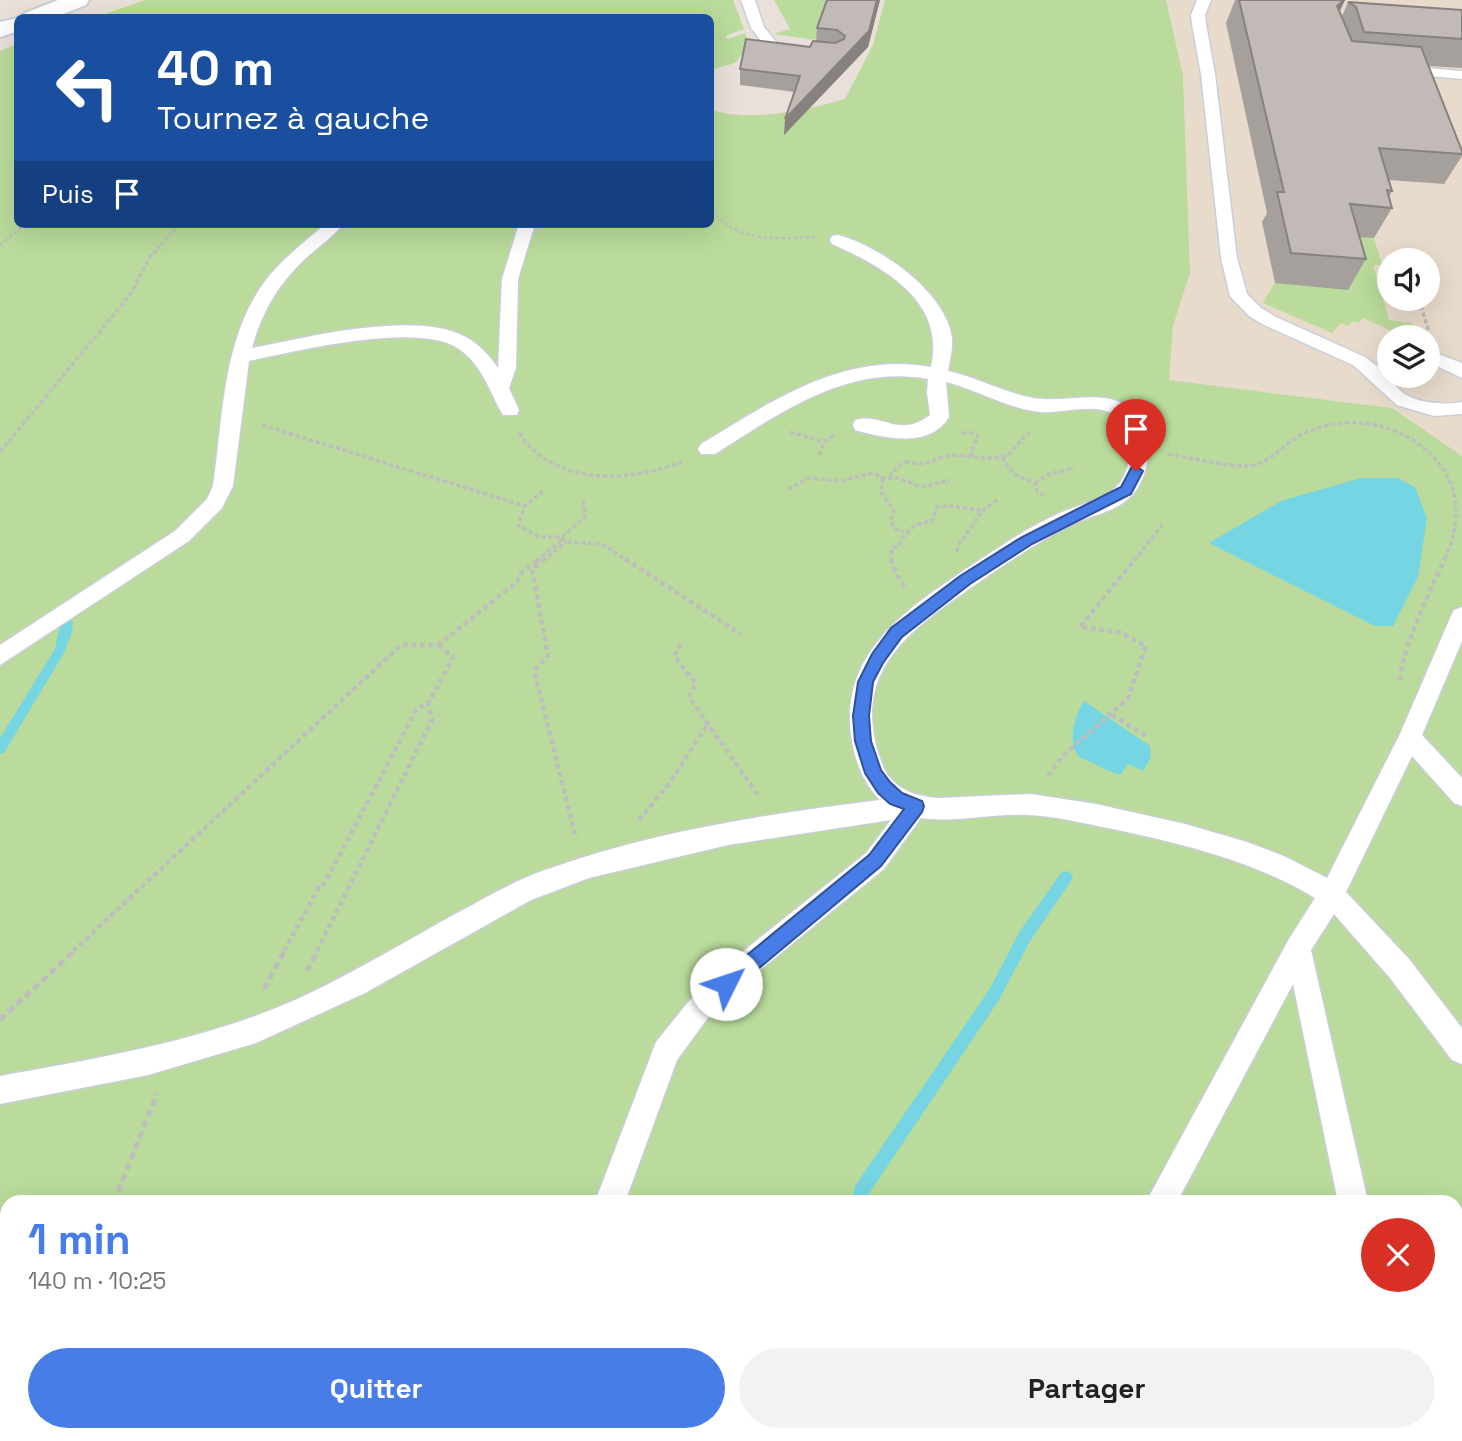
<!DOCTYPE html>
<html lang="fr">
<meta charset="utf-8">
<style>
:root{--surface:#fff;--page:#f2f2f2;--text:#222;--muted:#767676;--accent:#487de8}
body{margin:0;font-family:"Space Grotesk",sans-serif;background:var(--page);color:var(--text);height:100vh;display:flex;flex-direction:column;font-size:26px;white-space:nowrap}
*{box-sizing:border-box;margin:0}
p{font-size:23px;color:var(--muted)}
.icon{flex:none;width:38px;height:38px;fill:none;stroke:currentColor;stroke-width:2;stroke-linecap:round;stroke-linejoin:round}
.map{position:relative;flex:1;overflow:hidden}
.side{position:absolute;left:0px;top:1195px;width:1463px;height:247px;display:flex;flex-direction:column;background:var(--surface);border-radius:21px 21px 0 0;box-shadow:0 7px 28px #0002}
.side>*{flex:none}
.hud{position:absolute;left:14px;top:14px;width:700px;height:214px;border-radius:10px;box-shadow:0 7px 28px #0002;background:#1a4fa0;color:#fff;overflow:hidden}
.buttons{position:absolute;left:1377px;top:248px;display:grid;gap:14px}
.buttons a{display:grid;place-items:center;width:63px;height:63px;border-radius:50%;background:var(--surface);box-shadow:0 7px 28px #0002;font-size:35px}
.pin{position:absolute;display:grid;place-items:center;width:60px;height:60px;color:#fff;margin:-72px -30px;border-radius:50% 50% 50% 0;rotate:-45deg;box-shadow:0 0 7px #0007}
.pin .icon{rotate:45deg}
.me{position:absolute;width:77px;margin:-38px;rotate:49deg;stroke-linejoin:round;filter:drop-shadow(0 0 5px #0008)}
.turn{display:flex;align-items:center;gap:24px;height:147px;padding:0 28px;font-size:32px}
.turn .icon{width:91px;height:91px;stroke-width:2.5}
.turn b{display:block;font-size:49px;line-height:60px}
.then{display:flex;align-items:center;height:66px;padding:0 28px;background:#0003;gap:14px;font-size:26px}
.round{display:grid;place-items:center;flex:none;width:74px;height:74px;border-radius:37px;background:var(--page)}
.headline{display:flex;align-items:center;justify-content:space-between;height:119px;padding:0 28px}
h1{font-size:42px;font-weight:700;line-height:52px;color:var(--accent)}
.action{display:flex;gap:14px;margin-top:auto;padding:14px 28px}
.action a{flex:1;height:80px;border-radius:42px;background:var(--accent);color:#fff;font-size:28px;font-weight:700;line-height:80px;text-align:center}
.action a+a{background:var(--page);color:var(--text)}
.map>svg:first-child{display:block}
</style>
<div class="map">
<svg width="1462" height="1441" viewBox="0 0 1462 1441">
<rect width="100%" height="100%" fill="#e9e0da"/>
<path fill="#e9dbcb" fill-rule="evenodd" d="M1166,0H1462V456L1392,408L1169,380L1173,326L1190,273L1183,75ZM1390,261H1428V299H1390ZM1390,338H1428V376H1390Z"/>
<g fill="#badb9b" fill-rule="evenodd">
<polygon points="145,0 733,0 744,29 725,36 728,39 745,33 749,46 735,63 711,70 710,18 93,18"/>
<polygon points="774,0 832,0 815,40 774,34 790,29"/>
<path d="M885,0H1166L1183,75L1190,273L1173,326L1169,380L1392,408L1462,456V1441H0V51L17,44L18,224H710L711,110C751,122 805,111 845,99L873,45ZM7,1202H1456V1435H7Z"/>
<polygon points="1333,235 1374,238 1382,265 1373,265 1389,320 1412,323 1416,333 1396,333 1363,318 1358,323 1353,321 1348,326 1341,323 1332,333 1263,303 1275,282"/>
</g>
<g fill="#76d5e2">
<polygon points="1361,478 1397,478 1415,487 1427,518 1418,577 1393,626 1375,626 1209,543 1281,501"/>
<path d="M1084,701L1150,746L1151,757L1143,771L1128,764L1121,774H1116L1079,757C1067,740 1074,717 1084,701Z"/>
</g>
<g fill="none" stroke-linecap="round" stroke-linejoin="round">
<g fill="#76d5e2" fill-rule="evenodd">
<polygon points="67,617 73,622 72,632 64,653 4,753 0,754 0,738 55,649 61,622"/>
<polygon points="1066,871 1071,873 1073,877 1071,881 1030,941 999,1000 868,1195 867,1202 851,1202 855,1186 989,990 1020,931 1061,873"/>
<polygon points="715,1435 734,1435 731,1441 712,1441"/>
</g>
<g stroke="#c9ced8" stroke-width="3">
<g id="service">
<polygon points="741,0 755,0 764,27 777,43 801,46 801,52 768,50 751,28"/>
<path d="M1197,0H1211L1205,15L1206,24L1215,74L1237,258L1247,294L1261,308L1276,317L1365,357L1377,366L1384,356L1390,354V376H1392C1397,403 1441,406 1462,402V414L1434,416L1397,405L1353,365L1264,325L1249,316L1230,296L1221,258L1201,74L1192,24L1191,15Z"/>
<polygon points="1402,66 1462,71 1462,79 1397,73 1395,70"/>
<path d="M325,224H343C333,237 318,247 306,258C278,284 262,312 252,348C308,337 410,311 462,335C477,342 489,355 498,368L502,279L519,224H535L518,279L516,368L509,388L519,410L517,415H503C489,391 483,366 459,349C419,321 297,351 249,361L233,486L222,508L189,541L0,665V645L175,531L207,499L213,486C223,419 222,342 263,284C280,260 304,243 325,224Z"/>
<path d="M838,235C880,246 946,292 952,338C953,349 950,360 948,371C980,378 1012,397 1044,399C1071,401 1103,390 1127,406C1157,424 1153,478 1128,499C1112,513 1089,516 1071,525C1036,543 1004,565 972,587C909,631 849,672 881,761C890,788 913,796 938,798L1031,794L1096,804L1185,824L1247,842L1286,857L1327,878L1400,734L1451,616L1454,610L1462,607V641L1422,735L1462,778V806L1454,803L1412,756L1346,892L1409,959L1462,1028V1064L1452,1060L1390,978L1334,914L1311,950L1368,1202H1338L1293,984L1177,1202H1146L1289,939L1315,898C1254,861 1183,844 1113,829C1085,824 1057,816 1028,815C992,813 957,823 921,818L884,869L749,979L707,1019L677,1060L625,1202H595L656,1042L689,1001L731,961L866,853L891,820L728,845L589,878L531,900L365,993L256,1043L148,1075L0,1104V1076C104,1057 209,1040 306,995C358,970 408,940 459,912C487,897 514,881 545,870C653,831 767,814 880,800C860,780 851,750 850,723C847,646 913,605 969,567C998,548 1028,527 1060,513C1077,505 1098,502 1113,490C1133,475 1137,430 1115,415C1095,402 1063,414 1041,412C1008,409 978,390 946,382L949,417C930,449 884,438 855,430L853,425L855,420C882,412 898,439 930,415L927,393L928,379C847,364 780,413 715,454H701L698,449L701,444C772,401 844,351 931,367C946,301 884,267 832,244L830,240L832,236Z"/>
<polygon points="1428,350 1462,363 1462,378 1428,362"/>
<polygon points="462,1435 496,1435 494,1441 460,1441"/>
<polygon points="1020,1435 1053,1435 1051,1441 1018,1441"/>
<polygon points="1133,1435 1165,1435 1166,1441 1134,1441"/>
<polygon points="1387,1435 1419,1435 1420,1441 1388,1441"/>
</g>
</g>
<g stroke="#c9ced8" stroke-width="4">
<polygon id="secondary" points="58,0 89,0 86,5 54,18 18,18 18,31 0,37 0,22 22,17 25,13"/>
</g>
<g stroke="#bebebe" stroke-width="2.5" stroke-dasharray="3.5 2.5" stroke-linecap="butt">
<path d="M710,204C729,244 777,239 815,237"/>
<polyline points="0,245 25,224"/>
<polyline points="157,249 180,224"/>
</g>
<g stroke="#bebebe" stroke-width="3.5" stroke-dasharray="4.5 2.5" stroke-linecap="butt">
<polyline points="1419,299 1429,332"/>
<polyline points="262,425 525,506"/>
<polyline points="790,432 824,442"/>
<path d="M519,433C555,487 627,482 682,462"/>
<polyline points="962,433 974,433 978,436 971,452 972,457"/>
<polyline points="0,452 130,295 150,257 159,247"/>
<path d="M1168,454C1193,458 1222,466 1247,466C1268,465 1281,447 1297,437C1346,410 1407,422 1441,466C1462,494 1459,529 1444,561"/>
<polyline points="819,455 824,442 835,435"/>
<polyline points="1002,457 1014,474 1035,483 1037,491 1045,496"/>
<path d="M905,461C925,468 928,460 947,456C964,453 984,461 1002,457C1016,454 1018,438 1030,433"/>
<polyline points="891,477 891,473 905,461"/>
<polyline points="883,478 881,493 894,510 891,520 894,528 903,532"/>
<polyline points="1035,483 1049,474 1075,468"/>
<polyline points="788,489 809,478 841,481 874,473 883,478 898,478 921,487 950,480"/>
<polyline points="543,491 525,506 518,525 539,537 561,537 566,542 602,544 628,561"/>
<polyline points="562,537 585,517 583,500"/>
<polyline points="957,552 958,546 982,511 998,499"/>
<polyline points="536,561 563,539"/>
<polyline points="543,561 566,542"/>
<path d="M891,561L892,548L899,546C905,529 915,524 932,521L937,507L954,506L982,511"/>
<polyline points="1134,561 1163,524"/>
</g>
<g stroke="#bebebe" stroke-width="4.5" stroke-dasharray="5 3.5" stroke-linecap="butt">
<polyline points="545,559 532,569 548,656 534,671 576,838"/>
<polyline points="625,559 741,634"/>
<polyline points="891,559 896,574 906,588"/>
<polyline points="681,644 674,656 696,684 689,697 760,798"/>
<path d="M1401,680C1396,662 1435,579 1445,559"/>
<polyline points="1112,715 1148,737"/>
<polyline points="1048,776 1062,757 1128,698 1146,646 1119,632 1080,627 1135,559"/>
<polyline points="639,820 669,784 707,725"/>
<polyline points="73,951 401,645 438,645 518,581 520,574 539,559"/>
<polyline points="284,951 320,885 325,883 417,708 428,704 453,657 438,645"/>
<polyline points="317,951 432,720 428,704"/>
</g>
<g stroke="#bebebe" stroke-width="5" stroke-dasharray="7 4.5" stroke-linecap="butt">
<polyline points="307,971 318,950"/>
<polyline points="264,989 285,950"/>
<polyline points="0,1020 75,950"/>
<polyline points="114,1202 157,1094"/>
<polyline points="570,1435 571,1441"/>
<polyline points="19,1441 21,1435"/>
</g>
<use href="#service" fill="#fff" fill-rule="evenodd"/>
<use href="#secondary" fill="#fff" fill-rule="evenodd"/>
</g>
<g fill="#a6a09d">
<polygon points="827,0 880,0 868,47 784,135 794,92 740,85 740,69 810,47 816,41 817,28"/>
<polygon points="1235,0 1345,0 1340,11 1342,16 1348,2 1462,10 1462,68 1429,66 1462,151 1462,156 1444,184 1389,180 1392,191 1389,197 1392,208 1374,238 1359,237 1366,259 1348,290 1275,283 1262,222 1267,213 1226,23"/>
</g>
<g fill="#878280">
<polygon points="877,0 880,0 868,47 784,135 785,119"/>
<polygon points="1345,0 1331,29 1337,6"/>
</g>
<g fill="#c1bab7" stroke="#878280" stroke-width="2">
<polygon points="827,0 877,0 869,31 785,119 800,76 740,69 746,39 810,47 813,41 835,43 844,39 845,36 837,30 817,28"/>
<polygon points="1239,0 1344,0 1337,6 1352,41 1421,47 1462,151 1462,154 1379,148 1392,191 1387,190 1392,208 1350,204 1366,259 1291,253 1277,192 1284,192"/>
<polygon points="1348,2 1462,10 1462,39 1364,32 1356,7"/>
</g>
<polygon fill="#487de8" stroke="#2f5197" stroke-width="2" points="1136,466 1143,471 1131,494 1032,544 970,584 902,637 883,663 873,682 869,716 871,741 881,770 890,782 902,793 922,801 924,806 922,812 881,866 733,990 726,993 720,990 717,984 720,977 869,855 904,809 890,804 878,793 865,773 855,741 853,716 858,682 872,654 891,628 960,576 1022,537 1121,487 1131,468"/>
</svg>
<div class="buttons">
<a><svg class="icon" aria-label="sound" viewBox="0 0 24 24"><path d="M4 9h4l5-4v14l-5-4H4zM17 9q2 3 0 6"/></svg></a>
<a><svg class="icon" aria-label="layers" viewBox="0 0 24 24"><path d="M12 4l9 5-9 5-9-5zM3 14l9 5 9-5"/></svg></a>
</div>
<div class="pin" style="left:1136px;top:471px;background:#d93025"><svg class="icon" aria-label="arrive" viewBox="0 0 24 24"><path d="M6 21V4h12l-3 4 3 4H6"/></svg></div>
<svg class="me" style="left:726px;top:984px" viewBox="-20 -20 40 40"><circle r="19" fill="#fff"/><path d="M0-13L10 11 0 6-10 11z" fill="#487de8"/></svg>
<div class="hud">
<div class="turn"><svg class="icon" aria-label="left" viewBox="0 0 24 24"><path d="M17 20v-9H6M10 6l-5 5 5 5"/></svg><div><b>40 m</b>Tournez à gauche</div></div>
<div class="then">Puis<svg class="icon" aria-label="arrive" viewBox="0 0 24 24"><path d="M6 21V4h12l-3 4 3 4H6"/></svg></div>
</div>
<section class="side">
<div class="headline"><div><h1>1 min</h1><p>140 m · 10:25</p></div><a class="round" style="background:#d93025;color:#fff"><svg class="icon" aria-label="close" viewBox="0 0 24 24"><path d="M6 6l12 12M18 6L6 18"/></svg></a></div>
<div class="action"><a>Quitter</a><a>Partager</a></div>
</section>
</div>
